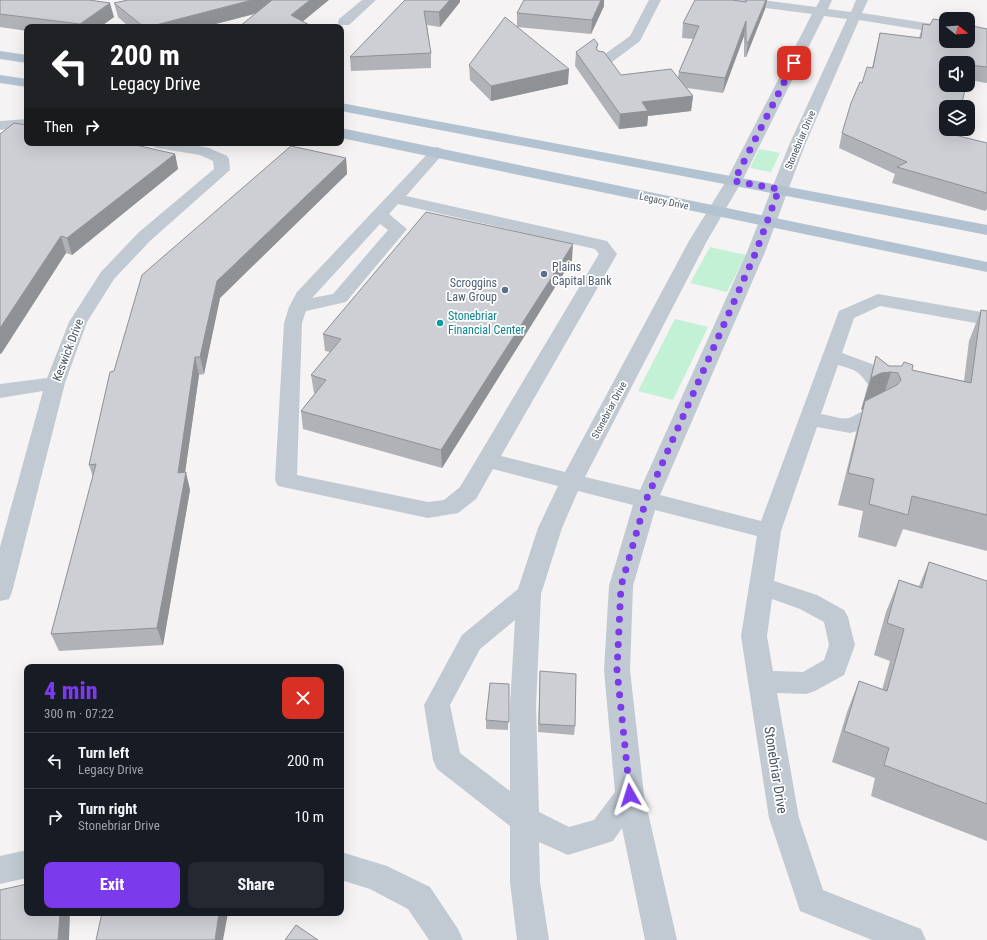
<!DOCTYPE html>
<meta charset="utf-8">
<style>
:root{--surface:#171b24;--page:#242831;--text:#f1f3f6;--muted:#9ea1a6;--line:#363941;--accent:#7c3aed}
body{margin:0;font-family:"Roboto Condensed",sans-serif;background:var(--page);color:var(--text);height:100vh;display:flex;flex-direction:column;font-size:15px;white-space:nowrap}
*{box-sizing:border-box;margin:0}
p{font-size:13px;color:var(--muted)}
.icon{flex:none;width:22px;height:22px;fill:none;stroke:currentColor;stroke-width:2;stroke-linecap:round;stroke-linejoin:round}
.map{position:relative;flex:1;overflow:hidden}
.details{position:absolute;left:24px;top:664px;width:320px;height:252px;display:flex;flex-direction:column;background:var(--surface);border-radius:8px;box-shadow:0 4px 16px #0002}
.details>*{flex:none}
.banner{position:absolute;left:24px;top:24px;width:320px;height:122px;border-radius:8px;box-shadow:0 4px 16px #0002;background:#202124;color:#fff;overflow:hidden}
.needle{width:26px;rotate:107deg}
.buttons{position:absolute;left:939px;top:12px;display:grid;gap:8px}
.buttons a{display:grid;place-items:center;width:36px;height:36px;border-radius:8px;background:var(--surface);box-shadow:0 4px 16px #0002;font-size:20px}
.pin{position:absolute;display:grid;place-items:center;width:34px;height:34px;color:#fff;margin:-17px;border-radius:8px;box-shadow:0 2px 6px #0006}
.me{position:absolute;width:44px;margin:-22px;rotate:354deg;stroke-linejoin:round;filter:drop-shadow(0 0 3px #0008)}
.turn{display:flex;align-items:center;gap:14px;height:84px;padding:0 20px;font-size:18px}
.turn .icon{width:52px;height:52px;stroke-width:2.5}
.turn b{display:block;font-size:28px;line-height:34px}
.then{display:flex;align-items:center;height:38px;padding:0 20px;background:#0003;gap:8px;font-size:15px}
.round{display:grid;place-items:center;flex:none;width:42px;height:42px;border-radius:8px;background:var(--page)}
.summary{display:flex;align-items:center;justify-content:space-between;height:68px;padding:0 20px}
h1{font-size:24px;font-weight:800;line-height:30px;color:var(--accent)}
.button{display:flex;gap:8px;margin-top:auto;padding:8px 20px}
.button a{flex:1;height:46px;border-radius:8px;background:var(--accent);color:#fff;font-size:16px;font-weight:800;line-height:46px;text-align:center}
.button a+a{background:var(--page);color:var(--text)}
ul{padding:0;list-style:none}
li{display:flex;align-items:center;gap:12px;height:56px;padding:0 20px;border-top:1px solid var(--line)}
li div{flex:1}
li b{display:block;font-size:15px}
li em{font-style:normal}
.map>svg:first-child{display:block}
</style>
<div class="map">
<svg width="987" height="940" viewBox="0 0 987 940">
<rect width="100%" height="100%" fill="#f5f3f3"/>
<g fill="#c3f1d5">
<polygon points="759,149 780,153 771,172 750,168"/>
<polygon points="710,247 746,255 727,292 690,283"/>
<polygon points="675,319 708,327 673,400 638,391"/>
</g>
<g fill="none" stroke-linecap="round" stroke-linejoin="round">
<g fill="#c1cad2" fill-rule="evenodd">
<polygon points="362,0 376,0 349,25 339,25 338,22 339,19"/>
<polygon points="649,0 661,0 640,41 608,65 598,65 596,62 598,59 630,36"/>
<path d="M728,0H762L816,7L820,0H832L828,9L851,12L856,0H868L862,13L946,26V34L859,20L805,145L765,252L660,495L761,521L839,311L878,294L987,313V325L880,306L854,318L842,353L872,364L894,391L891,396C871,401 871,383 858,373C854,369 844,367 838,365L821,414C829,415 842,420 849,418C862,413 871,402 886,406L889,411L886,416L857,431L850,433L817,427L781,531L774,581L817,595L844,610L848,617L855,645L844,675L815,691L806,694L777,693L799,818L823,890L921,929L926,940H872L800,911L769,818L741,636L757,536L655,510L633,586L630,670L644,795L677,940H645L622,828L613,841L568,855L539,842L540,882L549,940H517L510,882V826L437,769L433,760L424,705L462,635L518,589L538,528L558,486L493,469L476,499L458,513L428,518L278,486L275,480L284,323L289,307L297,292L432,149L437,147L442,149L445,152L442,155L406,196L607,241L617,254L501,456L565,472L689,241L726,181L812,14L734,4L730,3ZM824,16L847,19L789,145L747,252L640,490L585,477L707,241L742,181ZM398,204L595,249L599,254L460,487L444,500L428,502L297,475L302,323L306,311L346,302L407,229L389,214ZM380,224L388,230L333,294L312,298ZM578,491L633,505L609,586L604,670L615,792L594,820L569,827L539,812L536,706L541,594L562,528ZM772,599L800,609L824,622L829,645L824,660L803,672L773,671L767,636ZM515,620L510,706V791L460,753L450,705L480,649Z"/>
<polygon points="27,119 27,127 0,130 0,121"/>
<polygon points="149,143 184,143 209,148 227,156 229,159 230,170 150,241 114,279 87,322 65,383 12,592 9,599 0,601 0,547 43,391 0,398 0,384 47,378 69,322 101,272 138,233 214,169 213,161 200,155 157,148 152,146"/>
<polygon points="27,850 27,878 0,884 0,856"/>
<polygon points="341,852 387,866 430,887 458,929 463,940 429,940 408,909 370,889 341,880"/>
</g>
<g fill="#b3c2d1" fill-rule="evenodd">
<polygon points="0,51 27,55 27,63 0,59"/>
<polygon points="0,75 27,79 27,87 0,83"/>
<path d="M341,103C556,144 772,183 987,225V235C772,192 556,153 341,111Z"/>
<polygon points="341,128 987,262 987,272 341,138"/>
</g>
</g>
<g fill="#b0b2b7">
<polygon points="0,0 114,17 100,27 27,27 27,31 0,27"/>
<polygon points="405,0 460,2 440,27 427,25 431,53 431,68 351,71 350,57"/>
<polygon points="745,0 767,0 765,9 746,57 744,57 744,36 723,93 687,88 693,96 691,111 648,116 647,126 619,129 575,66 576,52 598,44 597,50 621,75 678,77 679,72 693,39 682,38 683,23 745,2"/>
<polygon points="114,3 255,14 204,27 129,27 118,17"/>
<polygon points="604,6 591,34 517,27 568,84 491,101 470,80 469,65 517,27 517,13"/>
<polygon points="923,24 987,29 987,83 968,80 968,63 955,135 987,143 987,209 985,211 892,183 895,174 839,148 842,133 862,83 872,68 880,33 919,38"/>
<polygon points="0,134 175,154 178,169 72,255 66,253 1,354 0,354"/>
<polygon points="346,158 347,174 220,298 204,374 199,375 185,472 190,490 163,645 59,651 51,634 93,477 89,465 114,371"/>
<polygon points="572,260 442,468 303,429 301,411 315,393 314,393 311,375 330,352 325,351 323,334"/>
<polygon points="981,310 987,311 987,551 903,529 896,547 858,537 863,511 838,505 856,433 863,409 861,410 867,388 876,356 889,366 912,370 964,381 969,341"/>
<polygon points="929,562 987,581 987,841 871,796 875,778 832,762 847,712 859,681 882,690 890,661 874,655 886,612 899,580 919,586"/>
<polygon points="540,671 575,726 574,735 538,732"/>
<polygon points="509,684 508,730 486,729 486,720"/>
</g>
<g fill="#909195">
<polygon points="252,0 282,0 283,6 204,27 148,27"/>
<polygon points="310,0 329,0 296,27 291,15"/>
<polygon points="450,0 460,0 460,2 440,27 439,12"/>
<polygon points="601,0 604,0 604,6 591,34 592,20"/>
<polygon points="766,0 767,0 765,9 746,57 748,43"/>
<polygon points="110,3 114,17 100,27 81,27 80,24"/>
<polygon points="746,21 744,36 723,93 725,78"/>
<polygon points="569,69 568,84 491,101 491,86"/>
<polygon points="693,96 691,111 648,116 647,126 619,129 620,114 642,102"/>
<polygon points="175,154 178,169 72,255 67,238"/>
<polygon points="346,158 347,174 220,298 204,374 200,357 217,281"/>
<polygon points="61,236 66,253 1,354 0,352 0,328"/>
<polygon points="573,244 572,260 442,468 441,450"/>
<polygon points="195,357 199,375 184,480 186,472 190,490 163,645 157,628 178,473"/>
<polygon points="891,372 881,404 865,401 863,409 861,410 871,378 881,373"/>
<polygon points="60,913 70,913 69,940 58,940"/>
<polygon points="219,913 228,913 223,940 215,940"/>
</g>
<g fill="#cdcfd5" stroke="#909195">
<polygon points="0,0 89,0 110,3 80,24 0,14"/>
<polygon points="128,0 252,0 148,27 144,27 114,3"/>
<polygon points="272,0 310,0 291,15 313,27 239,27"/>
<polygon points="405,0 450,0 439,12 424,11 431,53 350,57"/>
<polygon points="524,0 601,0 592,20 517,13"/>
<polygon points="695,0 732,0 746,2 746,0 766,0 748,43 746,42 746,21 725,78 679,72 699,26 683,23"/>
<polygon points="505,17 569,69 491,86 469,65"/>
<polygon points="933,19 946,21 946,41 968,41 968,25 987,29 987,67 970,65 968,74 968,63 946,63 946,85 966,85 961,107 946,107 946,129 956,129 955,135 987,143 987,193 897,167 907,162 842,133 851,103 860,82 862,83 867,67 873,68 880,33 921,38 923,24 930,25"/>
<polygon points="594,39 598,44 596,48 598,51 604,52 621,75 671,69 693,96 642,102 648,111 620,114 576,52"/>
<polygon points="14,123 27,125 27,143 127,143 175,154 67,238 61,236 0,328 0,134"/>
<polygon points="291,146 346,158 217,281 200,357 195,357 178,473 186,472 157,628 51,634 96,464 89,465 110,372 114,371 142,275"/>
<polygon points="426,212 573,244 441,450 301,411 326,380 311,375 341,339 323,334"/>
<polygon points="981,310 987,311 987,515 912,496 908,515 869,504 874,479 848,473 865,401 897,385 901,380 898,373 891,372 881,373 871,378 876,356 889,366 902,366 904,362 913,365 912,370 971,383"/>
<polygon points="929,562 987,581 987,804 884,765 889,748 844,731 859,681 887,691 904,629 887,623 899,580 922,588"/>
<polygon points="540,671 576,674 575,726 539,724"/>
<polygon points="490,683 509,684 509,722 486,720"/>
<polygon points="27,884 27,913 60,913 58,940 0,940 0,890"/>
<polygon points="102,913 219,913 215,940 96,940"/>
<polygon points="296,925 318,940 285,940"/>
</g>
<g fill="none" stroke-linecap="round" stroke-linejoin="round">
<polyline stroke="#7c3aed" stroke-width="7" stroke-dasharray="0 12.6" points="630,795 617,670 621,586 646,500 756,252 779,189 734,181 794,63"/>
</g>
<g fill="#5c6f8a" stroke="#fff" stroke-width="1.5">
<circle cx="544" cy="274" r="4"/>
<circle cx="505" cy="290" r="4"/>
</g>
<circle fill="#0f9aa8" stroke="#fff" stroke-width="1.5" cx="440" cy="323" r="4"/>
<g text-anchor="middle" dominant-baseline="central" stroke-width="3.5" stroke-linejoin="round" paint-order="stroke">
<g font-size="10" fill="#4a5661" stroke="#fff">
<text transform="translate(800 140) rotate(-67)">Stonebriar Drive</text>
<text transform="translate(664 201) rotate(12)">Legacy Drive</text>
<text transform="translate(609 410) rotate(-62)">Stonebriar Drive</text>
</g>
<g font-size="12" fill="#4e5e75" stroke="#fff" text-anchor="start">
<text x="552" y="267">Plains<tspan x="552" dy="14">Capital Bank</tspan></text>
<text x="497" y="283" text-anchor="end">Scroggins<tspan x="497" dy="14">Law Group</tspan></text>
</g>
<g font-size="12" fill="#0d838f" stroke="#fff" text-anchor="start">
<text x="448" y="316">Stonebriar<tspan x="448" dy="14">Financial Center</tspan></text>
</g>
<g font-size="12" fill="#4a5661" stroke="#fff">
<text transform="translate(68 350) rotate(-69)">Keswick Drive</text>
</g>
<g font-size="14" fill="#4a5661" stroke="#fff">
<text transform="translate(776 770) rotate(81)">Stonebriar Drive</text>
</g>
</g>
</svg>
<div class="buttons">
<a><svg class="needle" viewBox="-14 -14 28 28"><path d="M0-13l5 13h-10z" fill="#e53935"/><path d="M0 13l5-13h-10z" fill="#9ea1a6"/></svg></a>
<a><svg class="icon" aria-label="sound" viewBox="0 0 24 24"><path d="M4 9h4l5-4v14l-5-4H4zM17 9q2 3 0 6"/></svg></a>
<a><svg class="icon" aria-label="layers" viewBox="0 0 24 24"><path d="M12 4l9 5-9 5-9-5zM3 14l9 5 9-5"/></svg></a>
</div>
<div class="pin" style="left:794px;top:63px;background:#d93025"><svg class="icon" aria-label="arrive" viewBox="0 0 24 24"><path d="M6 21V4h12l-3 4 3 4H6"/></svg></div>
<svg class="me" style="left:630px;top:795px" viewBox="-20 -20 40 40"><path d="M0-17L14 15 0 8-14 15z" fill="#7c3aed" stroke="#fff" stroke-width="4"/></svg>
<div class="banner">
<div class="turn"><svg class="icon" aria-label="left" viewBox="0 0 24 24"><path d="M17 20v-9H6M10 6l-5 5 5 5"/></svg><div><b>200 m</b>Legacy Drive</div></div>
<div class="then">Then<svg class="icon" aria-label="right" viewBox="0 0 24 24"><path d="M7 20v-9h11M14 6l5 5-5 5"/></svg></div>
</div>
<section class="details">
<div class="summary"><div><h1>4 min</h1><p>300 m · 07:22</p></div><a class="round" style="background:#d93025;color:#fff"><svg class="icon" aria-label="close" viewBox="0 0 24 24"><path d="M6 6l12 12M18 6L6 18"/></svg></a></div>
<ul>
<li><svg class="icon" aria-label="left" viewBox="0 0 24 24"><path d="M17 20v-9H6M10 6l-5 5 5 5"/></svg><div><b>Turn left</b><p>Legacy Drive</p></div><em>200 m</em></li>
<li><svg class="icon" aria-label="right" viewBox="0 0 24 24"><path d="M7 20v-9h11M14 6l5 5-5 5"/></svg><div><b>Turn right</b><p>Stonebriar Drive</p></div><em>10 m</em></li>
</ul>
<div class="button"><a>Exit</a><a>Share</a></div>
</section>
</div>
